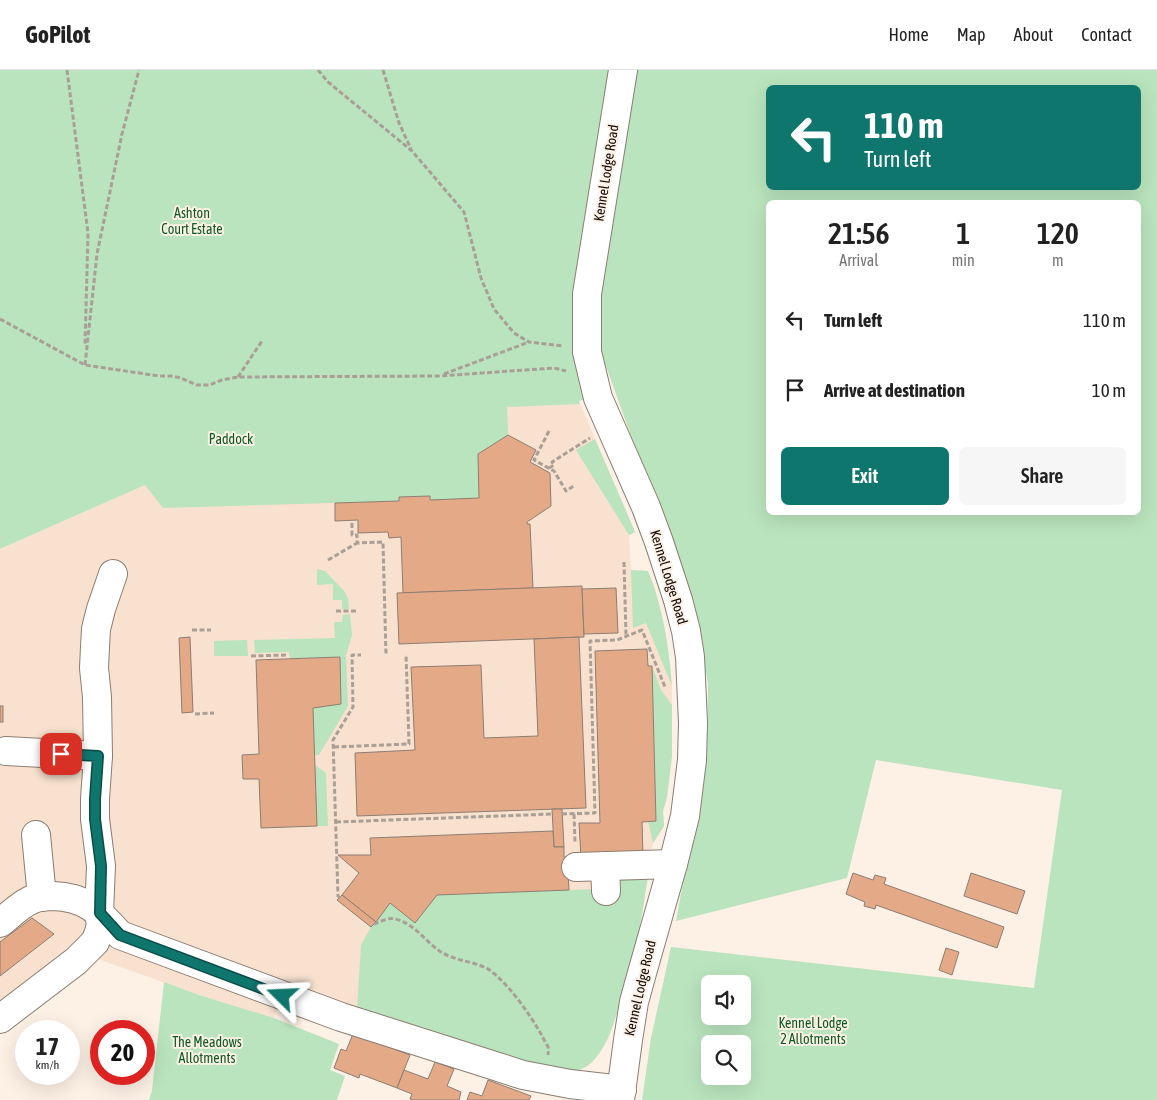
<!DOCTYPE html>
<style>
:root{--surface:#fff;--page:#f6f6f6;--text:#222;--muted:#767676;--line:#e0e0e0;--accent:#0f766e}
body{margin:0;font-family:"Asap Condensed",sans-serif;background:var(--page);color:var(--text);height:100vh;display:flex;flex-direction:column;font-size:19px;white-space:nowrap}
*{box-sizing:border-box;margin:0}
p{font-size:16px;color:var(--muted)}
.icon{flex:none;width:28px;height:28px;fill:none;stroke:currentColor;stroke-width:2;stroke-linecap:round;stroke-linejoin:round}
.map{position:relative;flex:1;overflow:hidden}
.drawer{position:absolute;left:766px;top:130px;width:375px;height:315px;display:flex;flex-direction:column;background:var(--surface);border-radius:8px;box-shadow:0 5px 20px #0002}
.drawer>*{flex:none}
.top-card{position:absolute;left:766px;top:15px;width:375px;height:105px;border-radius:8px;box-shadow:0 5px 20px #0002;background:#0f766e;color:#fff;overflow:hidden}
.buttons{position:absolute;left:701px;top:905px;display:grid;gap:10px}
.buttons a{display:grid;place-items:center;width:50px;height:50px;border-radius:8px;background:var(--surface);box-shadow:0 5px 20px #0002;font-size:25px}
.speed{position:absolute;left:15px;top:950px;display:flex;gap:10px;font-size:25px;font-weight:700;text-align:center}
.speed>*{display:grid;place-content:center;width:65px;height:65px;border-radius:50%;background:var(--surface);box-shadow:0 5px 20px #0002;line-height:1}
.speed small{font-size:12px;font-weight:400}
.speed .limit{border:8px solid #d22;background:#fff;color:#111}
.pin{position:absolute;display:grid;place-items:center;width:42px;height:42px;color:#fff;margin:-21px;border-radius:10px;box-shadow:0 2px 8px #0006}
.me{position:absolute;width:55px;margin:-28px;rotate:291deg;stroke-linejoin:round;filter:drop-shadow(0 0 4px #0008)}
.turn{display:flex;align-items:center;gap:18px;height:105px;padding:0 15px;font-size:22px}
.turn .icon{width:65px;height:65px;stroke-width:2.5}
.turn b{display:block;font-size:35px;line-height:42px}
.eta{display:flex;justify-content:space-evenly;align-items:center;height:85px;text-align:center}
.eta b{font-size:30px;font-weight:600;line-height:35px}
.action{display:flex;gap:10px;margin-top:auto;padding:10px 15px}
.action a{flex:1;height:58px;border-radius:8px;background:var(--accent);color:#fff;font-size:20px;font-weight:600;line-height:58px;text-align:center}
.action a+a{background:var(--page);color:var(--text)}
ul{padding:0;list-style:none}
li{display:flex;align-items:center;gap:15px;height:70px;padding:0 15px}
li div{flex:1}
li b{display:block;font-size:19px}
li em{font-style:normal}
header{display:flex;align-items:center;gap:30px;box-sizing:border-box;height:70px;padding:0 25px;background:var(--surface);border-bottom:1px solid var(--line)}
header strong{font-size:24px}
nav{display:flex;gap:28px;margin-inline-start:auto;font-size:18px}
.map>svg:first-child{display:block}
</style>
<header>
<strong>GoPilot</strong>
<nav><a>Home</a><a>Map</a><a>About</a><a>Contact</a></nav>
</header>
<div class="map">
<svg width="1157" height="1030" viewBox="0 0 1157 1030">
<rect width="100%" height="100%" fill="#fdf0e5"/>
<polygon fill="#f8e2cf" points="579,331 635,462 629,465 631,500 648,501 655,518 666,564 672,616 672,686 667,727 663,741 664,756 653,774 638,864 615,950 608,969 590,994 579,1000 480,982 287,913 274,948 199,925 92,887 0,958 0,479 145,415 136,345"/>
<g fill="#b9e4bd" fill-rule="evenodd">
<path d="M0,0H1157V1030H642L651,968L671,877L1034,918L1062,720L876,690L847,808L676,851L707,681L708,614L693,539L602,285L578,286L590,328L579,331L580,334L507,337L508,365L478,384L479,428L430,430V426L399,427V431L163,438L145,415L0,479ZM769,18H1139V118H769ZM769,132H1139V442H769ZM710,914H742V946H710ZM710,974H742V1006H710Z"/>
<polygon points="595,369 635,462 629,465 576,380"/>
<polygon points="317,499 325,501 345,522 348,529 349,539 342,539 342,530 333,530 333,514 317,515"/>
<path d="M631,500L648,501C663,538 669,577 672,616L646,553L633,558Z"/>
<polygon points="350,544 352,565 346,585 348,636 319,685 315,685 313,638 341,633 340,587 290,589 289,582 255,583 254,570 335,568 334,552 342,552 343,545"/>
<polygon points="247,570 248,586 214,586 214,571"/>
<polygon points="652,596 661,620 672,635 672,686 667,727 663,741 664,756 653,773 648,751 656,751"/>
<polygon points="315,695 326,703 328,756 317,756"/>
<path d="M649,801C645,822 643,844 638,865C634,884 628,902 623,920C616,945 610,975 591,993C577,1006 556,1001 540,999L357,938L361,875L371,857L390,833L415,853L437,825L597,819L619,806Z"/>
<polygon points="164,912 199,925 274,948 339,974 330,1000 345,1006 337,1030 149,1030 152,1021"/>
</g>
<g fill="#e4aa87" stroke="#8d7d73">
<polygon points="508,365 536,380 530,392 550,403 551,436 527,452 527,454 530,454 533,518 403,523 401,467 389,468 388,462 358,463 358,450 335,451 335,433 399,431 399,427 430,426 430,430 479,428 478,384"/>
<polygon points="582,516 584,567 399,574 397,523"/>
<polygon points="616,518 618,563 584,564 582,519"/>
<polygon points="190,567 193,642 182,643 179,568"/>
<polygon points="579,567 586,738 357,746 355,683 415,680 411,597 481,595 484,668 538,666 534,569"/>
<polygon points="647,579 648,596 652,596 656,751 642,752 643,786 581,788 579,753 600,753 595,581"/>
<polygon points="340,587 341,634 313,638 317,756 261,758 259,709 243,709 242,685 259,684 256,590"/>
<rect x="0" y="636" width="3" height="16"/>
<polygon points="552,739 562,739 564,777 554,777"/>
<polygon points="553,761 554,777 564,777 564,787 567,787 569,820 437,825 415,853 390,833 376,852 342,825 359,803 338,785 371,785 370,768"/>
<polygon points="853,803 873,810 875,805 886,808 884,814 1004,857 997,878 876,835 875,839 864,836 865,832 846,824"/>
<polygon points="971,803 1025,821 1017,844 964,826"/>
<polygon points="342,825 376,852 371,857 337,830"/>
<polygon points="32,848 54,864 0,906 0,872"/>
<polygon points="946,878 959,882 952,905 939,900"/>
<polygon points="353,964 410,985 397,1018 360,1004 359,1008 334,998 341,979 346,981"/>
<polygon points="435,992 454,999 447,1016 461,1022 459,1030 414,1030 410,1029 412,1024 397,1018 404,1000 428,1009"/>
<polygon points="488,1010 531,1026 529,1030 467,1030 470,1022 482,1026"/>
</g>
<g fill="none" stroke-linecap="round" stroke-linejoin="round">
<g stroke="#8b7d71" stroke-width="30">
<g id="minor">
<polyline points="6,681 98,686"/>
<polyline points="36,765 42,827"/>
<polyline points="605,796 606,821"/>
<polyline points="576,797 673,794"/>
<path d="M0,853C9,846 21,834 31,830C37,827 46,826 53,826C87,827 99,842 120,865L341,947L495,996L523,1005L570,1014L622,1020"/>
<polyline points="0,949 76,891 95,872 98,865 101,855 99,843 101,796 95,749 95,729 98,686 97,627 94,598 95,577 96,559 101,539 113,504"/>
<polyline points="620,1030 628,970 634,932 642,903 673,794 685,746 692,690 693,653 690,587 686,561 678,530 659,472 646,437 598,328 587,282 587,224 623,0"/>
</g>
</g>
<g stroke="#aa9f97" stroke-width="3" stroke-dasharray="5 2.5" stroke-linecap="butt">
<polyline points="67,0 88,163 85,275"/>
<polyline points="318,0 328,12 412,81 464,142 481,208 494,239 514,263 529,272 563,276"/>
<polyline points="383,0 399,53 411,79"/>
<polyline points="0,249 85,295 159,306 171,306 181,308 197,315 209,315 222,310 238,307 439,306 554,298 566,301"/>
<polyline points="85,295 97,184 122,64 139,0"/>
<polyline points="444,304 529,272"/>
<polyline points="238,307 262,271"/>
<polyline points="549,361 534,390 554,401 566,421 575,415"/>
<polyline points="549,398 554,395 552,392 590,368"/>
<polyline points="352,453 352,465 357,465 357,473 383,472 386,585"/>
<polyline points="328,490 357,473"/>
<polyline points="624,492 626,566"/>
<polyline points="336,541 356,541"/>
<polyline points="192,560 211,560"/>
<polyline points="251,586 287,585"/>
<polyline points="195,644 214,643"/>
<polyline points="334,677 409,674 406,584"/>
<polyline points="562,744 595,743 590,571 617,570 642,560 665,617"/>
<polyline points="574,744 575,773"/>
<polyline points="336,752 553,744"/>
<polyline points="340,828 338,826 333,670 353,637 352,585 361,585"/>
<path d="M374,854C380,852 388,847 395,849C414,853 426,872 441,882C457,892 477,891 491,901C510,916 529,943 541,964C543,968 546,973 548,977C549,981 548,982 548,985"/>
</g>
<use href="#minor" stroke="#fff" stroke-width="28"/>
</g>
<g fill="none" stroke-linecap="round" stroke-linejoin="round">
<g stroke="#0a4d48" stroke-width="12">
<polyline id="route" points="61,684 98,686 95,729 95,749 101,796 100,843 120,865 282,926"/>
</g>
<use href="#route" stroke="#0f766e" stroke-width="9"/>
</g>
<g text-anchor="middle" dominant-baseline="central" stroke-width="4" stroke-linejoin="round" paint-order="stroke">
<g font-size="14" fill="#100b07" stroke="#fdf0e5">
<text transform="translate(606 103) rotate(-81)">Kennel Lodge Road</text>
<text transform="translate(669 507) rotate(73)">Kennel Lodge Road</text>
<text transform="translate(640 918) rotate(-77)">Kennel Lodge Road</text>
</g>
<g font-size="14" fill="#0d5b24" stroke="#fdf0e5">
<text x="192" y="143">Ashton<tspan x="192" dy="16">Court Estate</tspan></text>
<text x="231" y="369">Paddock</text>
<text x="813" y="953">Kennel Lodge<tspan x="813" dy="16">2 Allotments</tspan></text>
<text x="207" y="972">The Meadows<tspan x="207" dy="16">Allotments</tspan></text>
</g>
</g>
</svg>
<div class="buttons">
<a><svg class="icon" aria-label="sound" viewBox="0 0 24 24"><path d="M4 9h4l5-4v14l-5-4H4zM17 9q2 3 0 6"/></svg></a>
<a><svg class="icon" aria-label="search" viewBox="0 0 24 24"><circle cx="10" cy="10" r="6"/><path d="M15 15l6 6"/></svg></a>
</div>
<div class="speed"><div>17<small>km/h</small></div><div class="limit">20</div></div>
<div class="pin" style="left:61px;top:684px;background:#d93025"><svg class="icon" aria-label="arrive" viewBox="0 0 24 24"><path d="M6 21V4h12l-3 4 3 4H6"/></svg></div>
<svg class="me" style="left:282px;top:926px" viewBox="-20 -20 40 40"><path d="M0-17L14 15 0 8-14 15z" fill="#0f766e" stroke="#fff" stroke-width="4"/></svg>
<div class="top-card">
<div class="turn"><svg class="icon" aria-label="left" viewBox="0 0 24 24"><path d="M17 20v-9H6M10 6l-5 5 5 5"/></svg><div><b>110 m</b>Turn left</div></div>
</div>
<section class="drawer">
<div class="eta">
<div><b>21:56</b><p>Arrival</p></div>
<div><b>1</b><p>min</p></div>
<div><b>120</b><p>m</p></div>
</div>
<ul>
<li><svg class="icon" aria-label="left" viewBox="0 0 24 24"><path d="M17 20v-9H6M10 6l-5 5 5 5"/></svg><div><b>Turn left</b></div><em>110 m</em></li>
<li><svg class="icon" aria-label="arrive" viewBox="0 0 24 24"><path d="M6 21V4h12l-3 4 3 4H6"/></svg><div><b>Arrive at destination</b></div><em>10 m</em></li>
</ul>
<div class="action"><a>Exit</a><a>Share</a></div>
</section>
</div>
